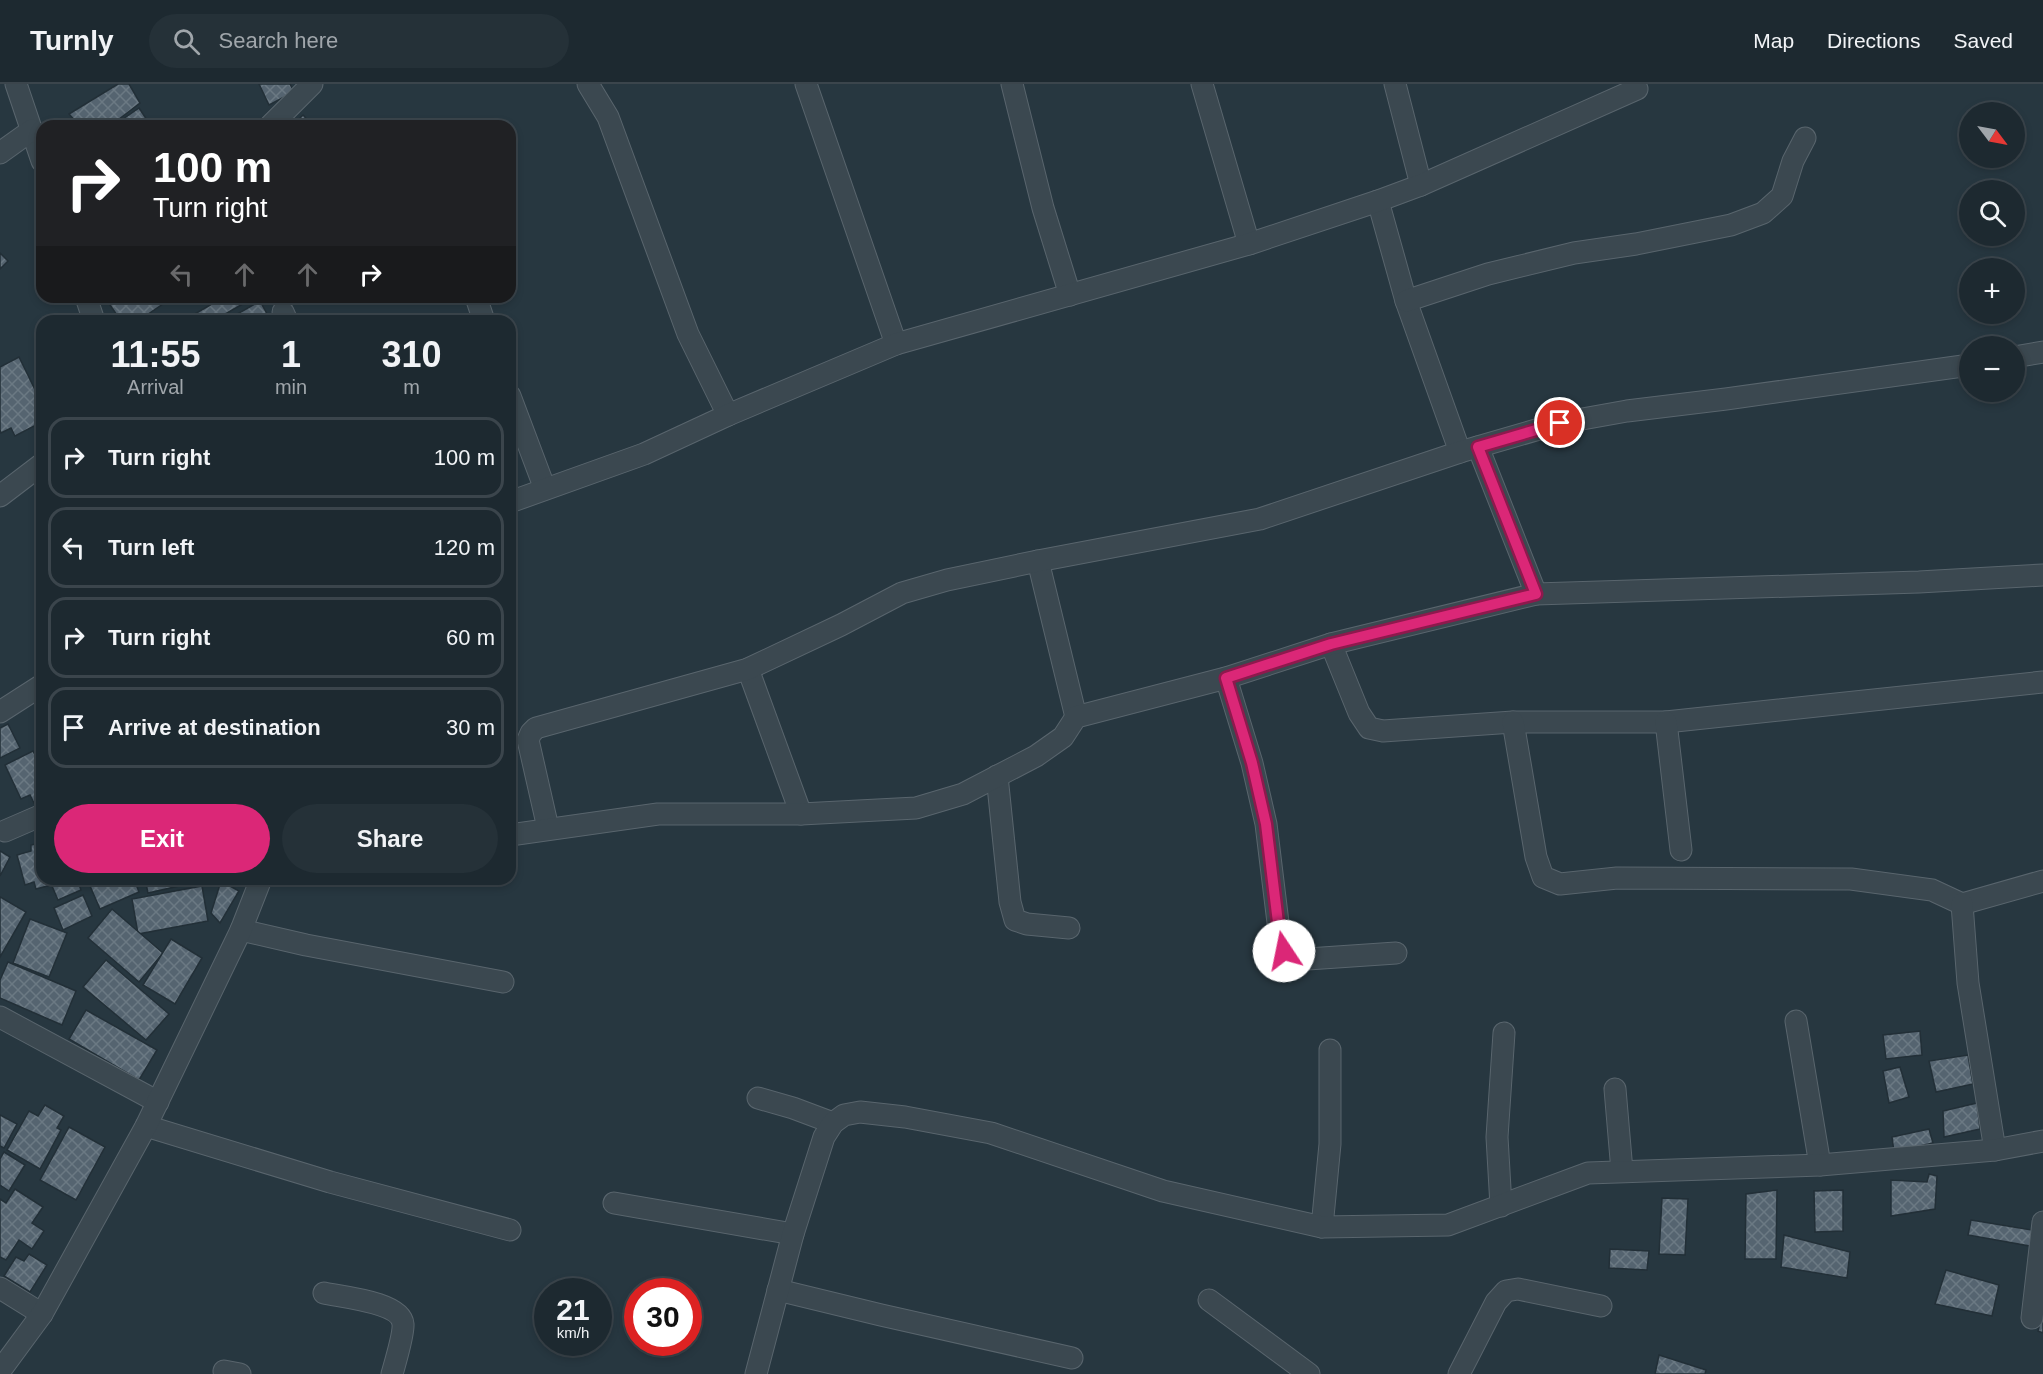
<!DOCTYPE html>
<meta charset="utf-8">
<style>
:root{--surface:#1d2930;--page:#253138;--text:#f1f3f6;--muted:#a0a6ab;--line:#3b454c;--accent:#db2777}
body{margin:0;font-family:Helvetica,sans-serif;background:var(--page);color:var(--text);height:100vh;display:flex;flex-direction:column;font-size:22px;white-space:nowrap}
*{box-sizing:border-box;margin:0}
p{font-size:20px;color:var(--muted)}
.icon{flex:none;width:33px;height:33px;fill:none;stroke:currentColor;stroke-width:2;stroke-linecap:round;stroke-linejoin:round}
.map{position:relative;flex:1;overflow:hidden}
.details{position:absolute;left:36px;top:231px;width:480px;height:570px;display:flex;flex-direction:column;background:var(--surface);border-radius:18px;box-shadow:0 3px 9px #0003,0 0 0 2px var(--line)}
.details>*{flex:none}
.guide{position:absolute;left:36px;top:36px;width:480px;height:183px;border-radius:18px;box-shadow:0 3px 9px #0003,0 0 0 2px var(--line);background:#202124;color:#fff;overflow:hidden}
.needle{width:39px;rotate:122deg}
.buttons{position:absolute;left:1959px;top:18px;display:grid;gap:12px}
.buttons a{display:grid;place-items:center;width:66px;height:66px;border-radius:50%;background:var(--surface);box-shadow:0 3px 9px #0003,0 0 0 2px var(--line);font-size:30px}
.speed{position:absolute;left:534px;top:1194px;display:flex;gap:12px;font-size:30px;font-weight:700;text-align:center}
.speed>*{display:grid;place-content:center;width:78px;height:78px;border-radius:50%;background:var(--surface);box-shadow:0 3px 9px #0003,0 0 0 2px var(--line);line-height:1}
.speed small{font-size:15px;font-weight:400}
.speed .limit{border:9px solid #d22;background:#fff;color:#111}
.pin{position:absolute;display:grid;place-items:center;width:51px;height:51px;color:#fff;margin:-26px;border:3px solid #fff;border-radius:50%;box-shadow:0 2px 6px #0007}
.me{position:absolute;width:66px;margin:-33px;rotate:349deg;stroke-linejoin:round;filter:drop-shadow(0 0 4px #0008)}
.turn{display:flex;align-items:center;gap:21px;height:126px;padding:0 18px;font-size:27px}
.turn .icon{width:78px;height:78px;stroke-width:2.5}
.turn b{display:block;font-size:42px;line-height:51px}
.lanes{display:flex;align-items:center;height:57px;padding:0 18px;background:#0003;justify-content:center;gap:30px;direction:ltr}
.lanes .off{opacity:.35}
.eta{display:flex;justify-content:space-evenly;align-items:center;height:102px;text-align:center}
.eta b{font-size:36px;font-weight:600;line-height:42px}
.cta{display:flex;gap:12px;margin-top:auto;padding:12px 18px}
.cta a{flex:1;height:69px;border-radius:36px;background:var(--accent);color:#fff;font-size:24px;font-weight:600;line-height:69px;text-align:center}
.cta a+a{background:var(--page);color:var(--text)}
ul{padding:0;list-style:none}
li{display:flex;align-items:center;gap:18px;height:81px;margin:0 12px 9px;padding:0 6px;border:3px solid var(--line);border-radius:18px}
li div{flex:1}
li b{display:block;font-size:22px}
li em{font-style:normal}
header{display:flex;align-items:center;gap:36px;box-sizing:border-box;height:84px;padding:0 30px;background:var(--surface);border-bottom:2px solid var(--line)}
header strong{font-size:28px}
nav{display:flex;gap:33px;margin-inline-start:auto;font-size:21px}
.search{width:420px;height:54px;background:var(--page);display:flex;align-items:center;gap:15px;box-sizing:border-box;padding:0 21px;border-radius:33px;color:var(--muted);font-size:22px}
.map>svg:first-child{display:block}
</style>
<header>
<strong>Turnly</strong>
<div class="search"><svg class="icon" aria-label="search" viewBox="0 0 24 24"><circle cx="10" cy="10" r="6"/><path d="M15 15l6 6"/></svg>Search here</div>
<nav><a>Map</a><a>Directions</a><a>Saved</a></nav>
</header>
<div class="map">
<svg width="2043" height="1290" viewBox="0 0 2043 1290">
<defs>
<pattern id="building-cross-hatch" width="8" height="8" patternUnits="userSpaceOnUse" patternTransform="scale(1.5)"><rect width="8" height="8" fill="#556470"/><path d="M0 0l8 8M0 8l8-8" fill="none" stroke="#6b7983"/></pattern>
</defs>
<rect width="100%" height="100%" fill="#273740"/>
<g fill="url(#building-cross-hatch)" stroke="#222f37" stroke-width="1.5">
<polygon points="118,0 129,0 140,19 110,42 80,42 69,30"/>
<polygon points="259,0 290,0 294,8 269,21"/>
<polygon points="139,24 151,42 113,42"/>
<polygon points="303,31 313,42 292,42"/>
<polygon points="0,169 8,177 0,185"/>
<polygon points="116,213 173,213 138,237 121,237 108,218"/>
<polygon points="224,213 255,213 213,237 187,237 186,235"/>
<polygon points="260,217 267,230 254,237 225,237"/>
<polygon points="19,273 42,320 42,325 35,329 40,339 15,352 11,344 1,349 0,346 0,283"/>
<polygon points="8,640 20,664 0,674 0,644"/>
<polygon points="33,667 42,685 42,720 36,723 30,711 21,715 5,681"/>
<polygon points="40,759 42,766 42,795 50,795 51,801 36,805 34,798 25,801 17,771 31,767 31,761"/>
<polygon points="0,767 10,773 0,792"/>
<polygon points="49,795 77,795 81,806 58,816"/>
<polygon points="87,795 134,795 139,808 100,825"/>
<polygon points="145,795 191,795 192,799 148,809"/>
<polygon points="221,797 239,807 220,839 211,829"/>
<polygon points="202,802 208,837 138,850 132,815"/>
<polygon points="83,811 92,832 63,846 54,824"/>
<polygon points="0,813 26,828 0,873"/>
<polygon points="112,825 163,869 139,898 88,854"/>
<polygon points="30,835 67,849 49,893 13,879"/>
<polygon points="171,855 202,874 175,920 143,901"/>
<polygon points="106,876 169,930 146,956 83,903"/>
<polygon points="8,878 76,907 62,941 0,914 0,896"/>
<polygon points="86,926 157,966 139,996 69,955"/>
<polygon points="1920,947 1922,971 1886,975 1883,951"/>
<polygon points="1968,971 1973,1000 1936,1008 1929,977"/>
<polygon points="1900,983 1909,1013 1889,1019 1883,987"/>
<polygon points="1977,1019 1980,1045 1944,1053 1943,1027"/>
<polygon points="45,1021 64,1032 57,1044 61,1046 40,1085 7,1066 29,1027 38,1032"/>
<polygon points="0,1031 17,1040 4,1064 0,1062"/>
<polygon points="69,1043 105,1063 76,1116 40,1096"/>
<polygon points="1929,1045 1933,1059 1894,1068 1892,1053"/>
<polygon points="4,1068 25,1081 9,1107 0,1101 0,1075"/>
<polygon points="1929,1090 1937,1092 1935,1125 1891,1132 1891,1096 1927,1098"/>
<polygon points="15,1105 43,1123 32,1139 44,1147 32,1165 19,1156 6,1176 0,1173 0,1115 6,1119"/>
<polygon points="1777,1106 1776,1175 1745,1175 1746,1110"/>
<polygon points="1843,1106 1843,1147 1815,1148 1814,1107"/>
<polygon points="1662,1114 1688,1115 1685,1171 1659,1170"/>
<polygon points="1971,1136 2032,1146 2030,1162 1968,1151"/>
<polygon points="1784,1151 1850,1168 1847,1194 1781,1183"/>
<polygon points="1610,1165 1649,1167 1647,1186 1609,1184"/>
<polygon points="29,1170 47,1181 30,1208 4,1192 16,1173 24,1177"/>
<polygon points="1946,1186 1999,1201 1992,1232 1935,1220"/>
<polygon points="2043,1227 2043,1249 2038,1247"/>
<polygon points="1659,1271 1706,1286 1705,1290 1655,1290"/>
</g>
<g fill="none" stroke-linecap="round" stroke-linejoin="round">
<g stroke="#59656d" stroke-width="23">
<g id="minor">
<polyline points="16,0 42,77"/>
<polyline points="588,0 608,33 688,250 728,331"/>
<polyline points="806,0 896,260"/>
<polyline points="1012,0 1043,124 1070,211"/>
<polyline points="1202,0 1249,160"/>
<polyline points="1395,0 1421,101"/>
<polyline points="270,42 312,0"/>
<polyline points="0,69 32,46"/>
<polyline points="1378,117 1406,217 1460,368"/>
<polyline points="86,213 94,237"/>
<polyline points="476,213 484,237"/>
<polyline points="1406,217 1488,190 1574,169 1636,160 1731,141 1763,129 1782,112 1793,77 1805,54"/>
<polyline points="283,228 287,237"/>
<polyline points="2014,273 2043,268"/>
<polyline points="510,312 545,405"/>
<polyline points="1478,363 1536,510"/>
<polyline points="0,412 42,380"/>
<polyline points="510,418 644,370 728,331 896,260 1249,160 1378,117 1421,101 1637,5"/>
<polyline points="1038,477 1076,633"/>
<polyline points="1331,560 1359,629 1369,644 1383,647 1513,638 1666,638 2043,598"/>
<polyline points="748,585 801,730"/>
<polyline points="1226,594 1252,679 1266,740 1280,855 1284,868 1293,876 1396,869"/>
<polyline points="0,628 42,601"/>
<polyline points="1513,638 1536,773 1543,793 1560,800 1617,794 1851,795 1932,806 1962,820 2043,797"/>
<polyline points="1666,638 1681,766"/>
<polyline points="997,692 1010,818 1015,836 1027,840 1069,844"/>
<polyline points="548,744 528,656 531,649 536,644 748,585 841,541 902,509 947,496 1038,477 1260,435 1460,368 1560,339 1627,327 1726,315 1970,281"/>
<polyline points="5,747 42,731"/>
<polyline points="510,751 658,730 801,730 916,724 963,710 1036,672 1063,653 1076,633 1226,594 1331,560 1536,510 1919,498 2043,491"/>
<polyline points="1962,820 1968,899 1995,1066"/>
<polyline points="241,846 306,861 503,898"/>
<polyline points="0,933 158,1018"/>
<polyline points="1796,937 1820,1081"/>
<polyline points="1615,1005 1622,1087"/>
<polyline points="758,1014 793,1024 833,1039"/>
<polyline points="146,1042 330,1098 510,1146"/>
<polyline points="614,1119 793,1150"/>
<polyline points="1501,1122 1497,1053 1504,949"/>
<polyline points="1322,1143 1330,1060 1330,966"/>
<polyline points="0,1204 42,1230"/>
<polyline points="778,1206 881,1231 1072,1274"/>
<path d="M324,1209C342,1213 401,1218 403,1240C404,1250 395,1279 392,1290"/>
<polyline points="1209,1216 1309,1290"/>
<polyline points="2032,1234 2043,1138"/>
<polyline points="0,1287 42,1230 146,1042 241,846 261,795"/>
<polyline points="224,1287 240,1290"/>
<polyline points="756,1290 793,1150 824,1053 833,1039 844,1031 860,1028 905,1033 991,1049 1163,1107 1322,1143 1448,1141 1588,1089 1820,1081 1995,1066 2043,1057"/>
<polyline points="1459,1290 1496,1218 1506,1207 1518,1205 1601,1222"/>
</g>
</g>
<use href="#minor" stroke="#3b4850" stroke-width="21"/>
</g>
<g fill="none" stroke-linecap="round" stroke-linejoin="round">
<g stroke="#8e194d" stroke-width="15">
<polyline id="route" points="1284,867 1280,855 1266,740 1252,679 1226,594 1331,560 1536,510 1478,363 1560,339"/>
</g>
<use href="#route" stroke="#db2777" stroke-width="10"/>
</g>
</svg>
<div class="buttons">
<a><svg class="needle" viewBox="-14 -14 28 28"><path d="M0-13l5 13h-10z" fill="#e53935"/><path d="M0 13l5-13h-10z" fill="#a0a6ab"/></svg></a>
<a><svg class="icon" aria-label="search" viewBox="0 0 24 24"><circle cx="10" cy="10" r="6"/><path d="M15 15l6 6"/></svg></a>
<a>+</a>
<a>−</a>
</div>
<div class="speed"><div>21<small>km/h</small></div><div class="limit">30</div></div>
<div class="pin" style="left:1560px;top:339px;background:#d93025"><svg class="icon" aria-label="arrive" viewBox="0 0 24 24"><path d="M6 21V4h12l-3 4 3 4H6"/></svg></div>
<svg class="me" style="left:1284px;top:867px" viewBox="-20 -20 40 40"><circle r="19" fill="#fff"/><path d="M0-13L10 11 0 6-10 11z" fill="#db2777"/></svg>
<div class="guide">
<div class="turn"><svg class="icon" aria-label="right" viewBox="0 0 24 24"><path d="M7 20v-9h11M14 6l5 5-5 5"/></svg><div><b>100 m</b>Turn right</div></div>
<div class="lanes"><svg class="icon off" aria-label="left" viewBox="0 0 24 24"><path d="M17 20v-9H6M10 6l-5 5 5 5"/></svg><svg class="icon off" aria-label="ahead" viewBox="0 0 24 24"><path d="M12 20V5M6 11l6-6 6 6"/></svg><svg class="icon off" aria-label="ahead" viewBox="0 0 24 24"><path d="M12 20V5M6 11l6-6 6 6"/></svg><svg class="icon" aria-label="right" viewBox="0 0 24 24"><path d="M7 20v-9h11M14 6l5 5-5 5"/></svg></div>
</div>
<section class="details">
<div class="eta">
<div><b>11:55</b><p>Arrival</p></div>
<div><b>1</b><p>min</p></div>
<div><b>310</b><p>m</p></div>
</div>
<ul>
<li><svg class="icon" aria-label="right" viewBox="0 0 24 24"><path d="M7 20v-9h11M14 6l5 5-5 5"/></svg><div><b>Turn right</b></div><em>100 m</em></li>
<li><svg class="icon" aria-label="left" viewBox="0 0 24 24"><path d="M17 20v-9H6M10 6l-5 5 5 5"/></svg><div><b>Turn left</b></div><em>120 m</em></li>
<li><svg class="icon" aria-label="right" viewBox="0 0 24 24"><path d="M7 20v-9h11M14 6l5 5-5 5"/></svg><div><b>Turn right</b></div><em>60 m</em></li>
<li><svg class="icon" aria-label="arrive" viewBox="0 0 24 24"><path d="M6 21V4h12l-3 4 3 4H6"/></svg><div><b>Arrive at destination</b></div><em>30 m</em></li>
</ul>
<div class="cta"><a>Exit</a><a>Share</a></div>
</section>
</div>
